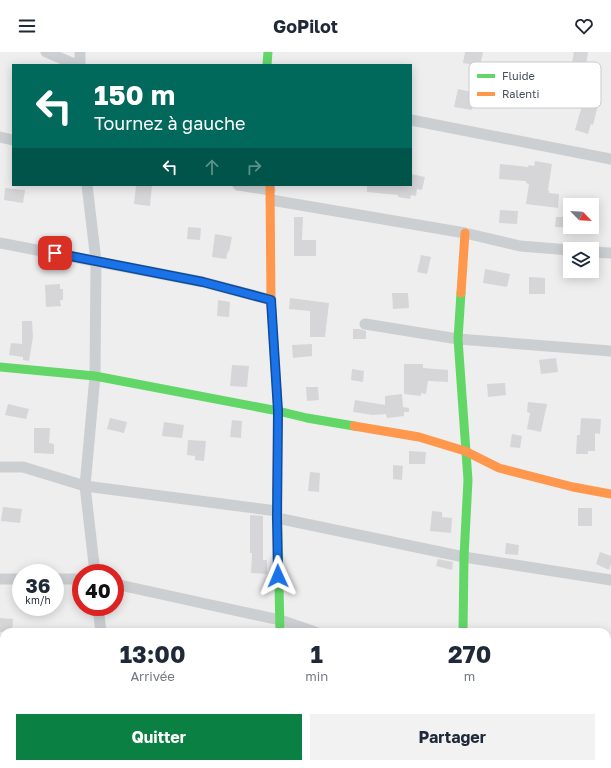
<!DOCTYPE html>
<html lang="fr">
<meta charset="utf-8">
<style>
:root{--surface:#fff;--page:#f2f2f3;--text:#1f2937;--muted:#747a83;--accent:#0b8043}
body{margin:0;font-family:"Golos Text",sans-serif;background:var(--page);color:var(--text);height:100vh;display:flex;flex-direction:column;font-size:15px;white-space:nowrap}
*{box-sizing:border-box;margin:0}
p{font-size:13px;color:var(--muted)}
.icon{flex:none;width:22px;height:22px;fill:none;stroke:currentColor;stroke-width:2;stroke-linecap:round;stroke-linejoin:round}
.map{position:relative;flex:1;overflow:hidden}
.drawer{position:absolute;left:0px;top:576px;width:611px;height:140px;display:flex;flex-direction:column;background:var(--surface);border-radius:12px 12px 0 0;box-shadow:0 2px 10px #0003}
.drawer>*{flex:none}
.top-card{position:absolute;left:12px;top:12px;width:400px;height:122px;border-radius:0px;box-shadow:0 2px 10px #0003;background:#00695c;color:#fff;overflow:hidden}
.needle{width:26px;rotate:115deg}
.buttons{position:absolute;left:563px;top:146px;display:grid;gap:8px}
.buttons a{display:grid;place-items:center;width:36px;height:36px;border-radius:0px;background:var(--surface);box-shadow:0 2px 10px #0003;font-size:20px}
.speed{position:absolute;left:12px;top:512px;display:flex;gap:8px;font-size:20px;font-weight:700;text-align:center}
.speed>*{display:grid;place-content:center;width:52px;height:52px;border-radius:50%;background:var(--surface);box-shadow:0 2px 10px #0003;line-height:1}
.speed small{font-size:10px;font-weight:400}
.speed .limit{border:6px solid #d22;background:#fff;color:#111}
.pin{position:absolute;display:grid;place-items:center;width:34px;height:34px;color:#fff;margin:-17px;border-radius:8px;box-shadow:0 2px 6px #0006}
.me{position:absolute;width:44px;margin:-22px;rotate:359deg;stroke-linejoin:round;filter:drop-shadow(0 0 3px #0008)}
.turn{display:flex;align-items:center;gap:14px;height:84px;padding:0 16px;font-size:18px}
.turn .icon{width:52px;height:52px;stroke-width:2.5}
.turn b{display:block;font-size:28px;line-height:34px}
.lanes{display:flex;align-items:center;height:38px;padding:0 16px;background:#0003;justify-content:center;gap:20px;direction:ltr}
.lanes .off{opacity:.35}
.eta{display:flex;justify-content:space-evenly;align-items:center;height:68px;text-align:center}
.eta b{font-size:24px;font-weight:700;line-height:28px}
.cta{display:flex;gap:8px;margin-top:auto;padding:8px 16px}
.cta a{flex:1;height:46px;border-radius:0px;background:var(--accent);color:#fff;font-size:16px;font-weight:700;line-height:46px;text-align:center}
.cta a+a{background:var(--page);color:var(--text)}
header{display:flex;justify-content:space-between;align-items:center;height:52px;padding:0 16px;background:var(--surface);font-size:18px;font-weight:700}
.map>svg:first-child{display:block}
</style>
<header><svg class="icon" aria-label="menu" viewBox="0 0 24 24"><path d="M4 6h16M4 12h16M4 18h16"/></svg>GoPilot<svg class="icon" aria-label="heart" viewBox="0 0 24 24"><path d="M12 20l-8-8c-3-5 5-10 8-4 3-6 11-1 8 4z"/></svg></header>
<div class="map">
<svg width="611" height="716" viewBox="0 0 611 716">
<rect width="100%" height="100%" fill="#efeeee"/>
<g fill="#d6d6d9">
<polygon points="465,0 483,0 480,14 463,11"/>
<polygon points="574,0 588,0 586,14 572,12"/>
<polygon points="458,37 472,40 471,48 474,48 472,58 454,55"/>
<polygon points="583,50 598,53 593,73 591,72 588,82 575,78"/>
<polygon points="535,109 552,112 548,138 549,139 549,141 559,142 558,156 526,152 529,132 526,131 526,129 499,127 500,112 528,115 529,113 534,114"/>
<polygon points="411,122 425,125 422,138 417,137 416,144 411,143 410,147 398,145 398,143 367,140 367,133 411,133"/>
<polygon points="136,133 152,133 150,154 134,152"/>
<polygon points="5,136 25,138 23,151 4,148"/>
<polygon points="500,158 518,159 517,172 499,171"/>
<polygon points="294,165 303,165 302,188 316,188 316,204 294,204"/>
<polygon points="556,165 570,165 570,175 555,175"/>
<polygon points="188,175 201,176 200,188 187,187"/>
<polygon points="215,182 232,185 229,200 228,199 226,207 212,205"/>
<polygon points="421,203 431,205 427,222 417,220"/>
<polygon points="485,217 510,222 507,235 483,231"/>
<polygon points="529,225 545,226 545,242 529,242"/>
<polygon points="60,232 60,237 63,237 63,248 60,248 61,254 46,255 45,233"/>
<polygon points="392,241 408,241 409,256 393,257"/>
<polygon points="290,246 329,251 325,285 310,285 310,259 289,257"/>
<polygon points="218,248 230,250 229,265 217,264"/>
<polygon points="22,269 32,269 33,285 29,309 23,308 23,305 9,303 11,291 22,292"/>
<polygon points="353,277 360,277 366,279 366,287 353,287"/>
<polygon points="312,292 312,304 293,306 292,293"/>
<polygon points="556,306 558,320 541,322 539,308"/>
<polygon points="404,312 423,312 423,316 448,318 448,330 428,329 426,342 421,341 421,344 404,342"/>
<polygon points="232,313 249,314 247,335 230,334"/>
<polygon points="352,317 364,319 363,330 351,328"/>
<polygon points="505,331 506,343 488,345 487,332"/>
<polygon points="306,335 318,335 319,348 307,349"/>
<polygon points="402,342 403,355 409,356 409,360 404,360 404,364 387,366 386,362 373,363 353,360 355,348 385,353 385,344"/>
<polygon points="528,350 547,352 541,380 527,377 530,361 527,360"/>
<polygon points="8,352 29,357 26,367 5,363"/>
<polygon points="110,366 127,370 124,381 107,377"/>
<polygon points="581,366 601,367 600,382 595,381 595,399 588,399 588,402 576,402 577,383 580,383"/>
<polygon points="232,368 242,369 241,386 230,385"/>
<polygon points="164,370 184,373 182,386 162,384"/>
<polygon points="34,376 50,376 49,391 54,392 54,402 34,401"/>
<polygon points="512,382 522,384 520,396 510,395"/>
<polygon points="188,388 206,389 204,409 195,408 195,404 187,403"/>
<polygon points="409,399 426,400 425,412 409,412"/>
<polygon points="393,413 403,414 402,428 393,427"/>
<polygon points="310,420 320,421 319,440 308,439"/>
<polygon points="3,455 22,457 20,471 1,469"/>
<rect x="578" y="456" width="14" height="18"/>
<polygon points="432,459 442,460 442,465 452,466 451,481 430,479"/>
<polygon points="250,463 263,464 263,508 267,508 267,522 251,521 252,501 250,501"/>
<polygon points="506,491 519,493 518,503 505,502"/>
<polygon points="600,500 611,504 611,512 609,518 596,512"/>
<polygon points="438,507 453,510 452,518 436,514"/>
<polygon points="0,566 13,567 12,580 0,580"/>
</g>
<g fill="none" stroke-linecap="round" stroke-linejoin="round">
<g stroke="#cccfd2" stroke-width="11">
<polyline points="46,0 77,13"/>
<polyline points="80,13 80,0"/>
<polyline points="411,68 611,107"/>
<polyline points="0,85 13,88"/>
<polyline points="87,133 96,209 95,324 85,434 95,521"/>
<polyline points="238,133 270,138"/>
<polyline points="271,148 465,181 520,194 570,198"/>
<polyline points="0,191 203,230 271,248"/>
<polyline points="592,200 611,201"/>
<polyline points="365,272 458,287 611,299"/>
<polyline points="0,415 23,415 85,434 277,459"/>
<polyline points="277,466 464,505 611,528"/>
<polyline points="0,527 21,527"/>
<polyline points="55,527 81,527"/>
<polyline points="115,532 280,568 315,580"/>
<polyline points="98,555 101,580"/>
<polyline points="0,630 4,631"/>
<polyline points="607,670 611,670"/>
<polyline points="433,712 455,716"/>
<polyline points="467,712 467,716"/>
</g>
<g stroke="#63d668" stroke-width="9">
<polyline points="267,13 268,0"/>
<polyline points="461,241 458,287 468,428 464,505 463,580"/>
<polyline points="0,315 95,324 278,359 307,366 354,374"/>
<polyline points="277,438 280,580"/>
</g>
<g stroke="#ff974d" stroke-width="9">
<polyline points="270,133 271,248 278,359 277,438"/>
<polyline points="461,241 465,181"/>
<polyline points="354,374 419,385 465,399 499,416 573,435 611,442"/>
<polyline points="282,712 282,716"/>
</g>
</g>
<g fill="none" stroke-linecap="round" stroke-linejoin="round">
<g stroke="#114b97" stroke-width="10">
<polyline id="route" points="55,201 203,230 271,248 278,359 277,466 278,524"/>
</g>
<use href="#route" stroke="#1a73e8" stroke-width="7"/>
</g>
<rect x="469" y="10" width="132" height="46" rx="6" fill="#fff" stroke="#c7cace" stroke-width="1"/>
<rect x="477" y="22" width="18" height="4" fill="#63d668"/>
<rect x="477" y="40" width="18" height="4" fill="#ff974d"/>
<g font-size="11" fill="#444f5c">
<text x="502" y="28">Fluide</text>
<text x="502" y="46">Ralenti</text>
</g>
</svg>
<div class="buttons">
<a><svg class="needle" viewBox="-14 -14 28 28"><path d="M0-13l5 13h-10z" fill="#e53935"/><path d="M0 13l5-13h-10z" fill="#747a83"/></svg></a>
<a><svg class="icon" aria-label="layers" viewBox="0 0 24 24"><path d="M12 4l9 5-9 5-9-5zM3 14l9 5 9-5"/></svg></a>
</div>
<div class="speed"><div>36<small>km/h</small></div><div class="limit">40</div></div>
<div class="pin" style="left:55px;top:201px;background:#d93025"><svg class="icon" aria-label="arrive" viewBox="0 0 24 24"><path d="M6 21V4h12l-3 4 3 4H6"/></svg></div>
<svg class="me" style="left:278px;top:524px" viewBox="-20 -20 40 40"><path d="M0-17L14 15 0 8-14 15z" fill="#1a73e8" stroke="#fff" stroke-width="4"/></svg>
<div class="top-card">
<div class="turn"><svg class="icon" aria-label="left" viewBox="0 0 24 24"><path d="M17 20v-9H6M10 6l-5 5 5 5"/></svg><div><b>150 m</b>Tournez à gauche</div></div>
<div class="lanes"><svg class="icon" aria-label="left" viewBox="0 0 24 24"><path d="M17 20v-9H6M10 6l-5 5 5 5"/></svg><svg class="icon off" aria-label="ahead" viewBox="0 0 24 24"><path d="M12 20V5M6 11l6-6 6 6"/></svg><svg class="icon off" aria-label="right" viewBox="0 0 24 24"><path d="M7 20v-9h11M14 6l5 5-5 5"/></svg></div>
</div>
<section class="drawer">
<div class="eta">
<div><b>13:00</b><p>Arrivée</p></div>
<div><b>1</b><p>min</p></div>
<div><b>270</b><p>m</p></div>
</div>
<div class="cta"><a>Quitter</a><a>Partager</a></div>
</section>
</div>
